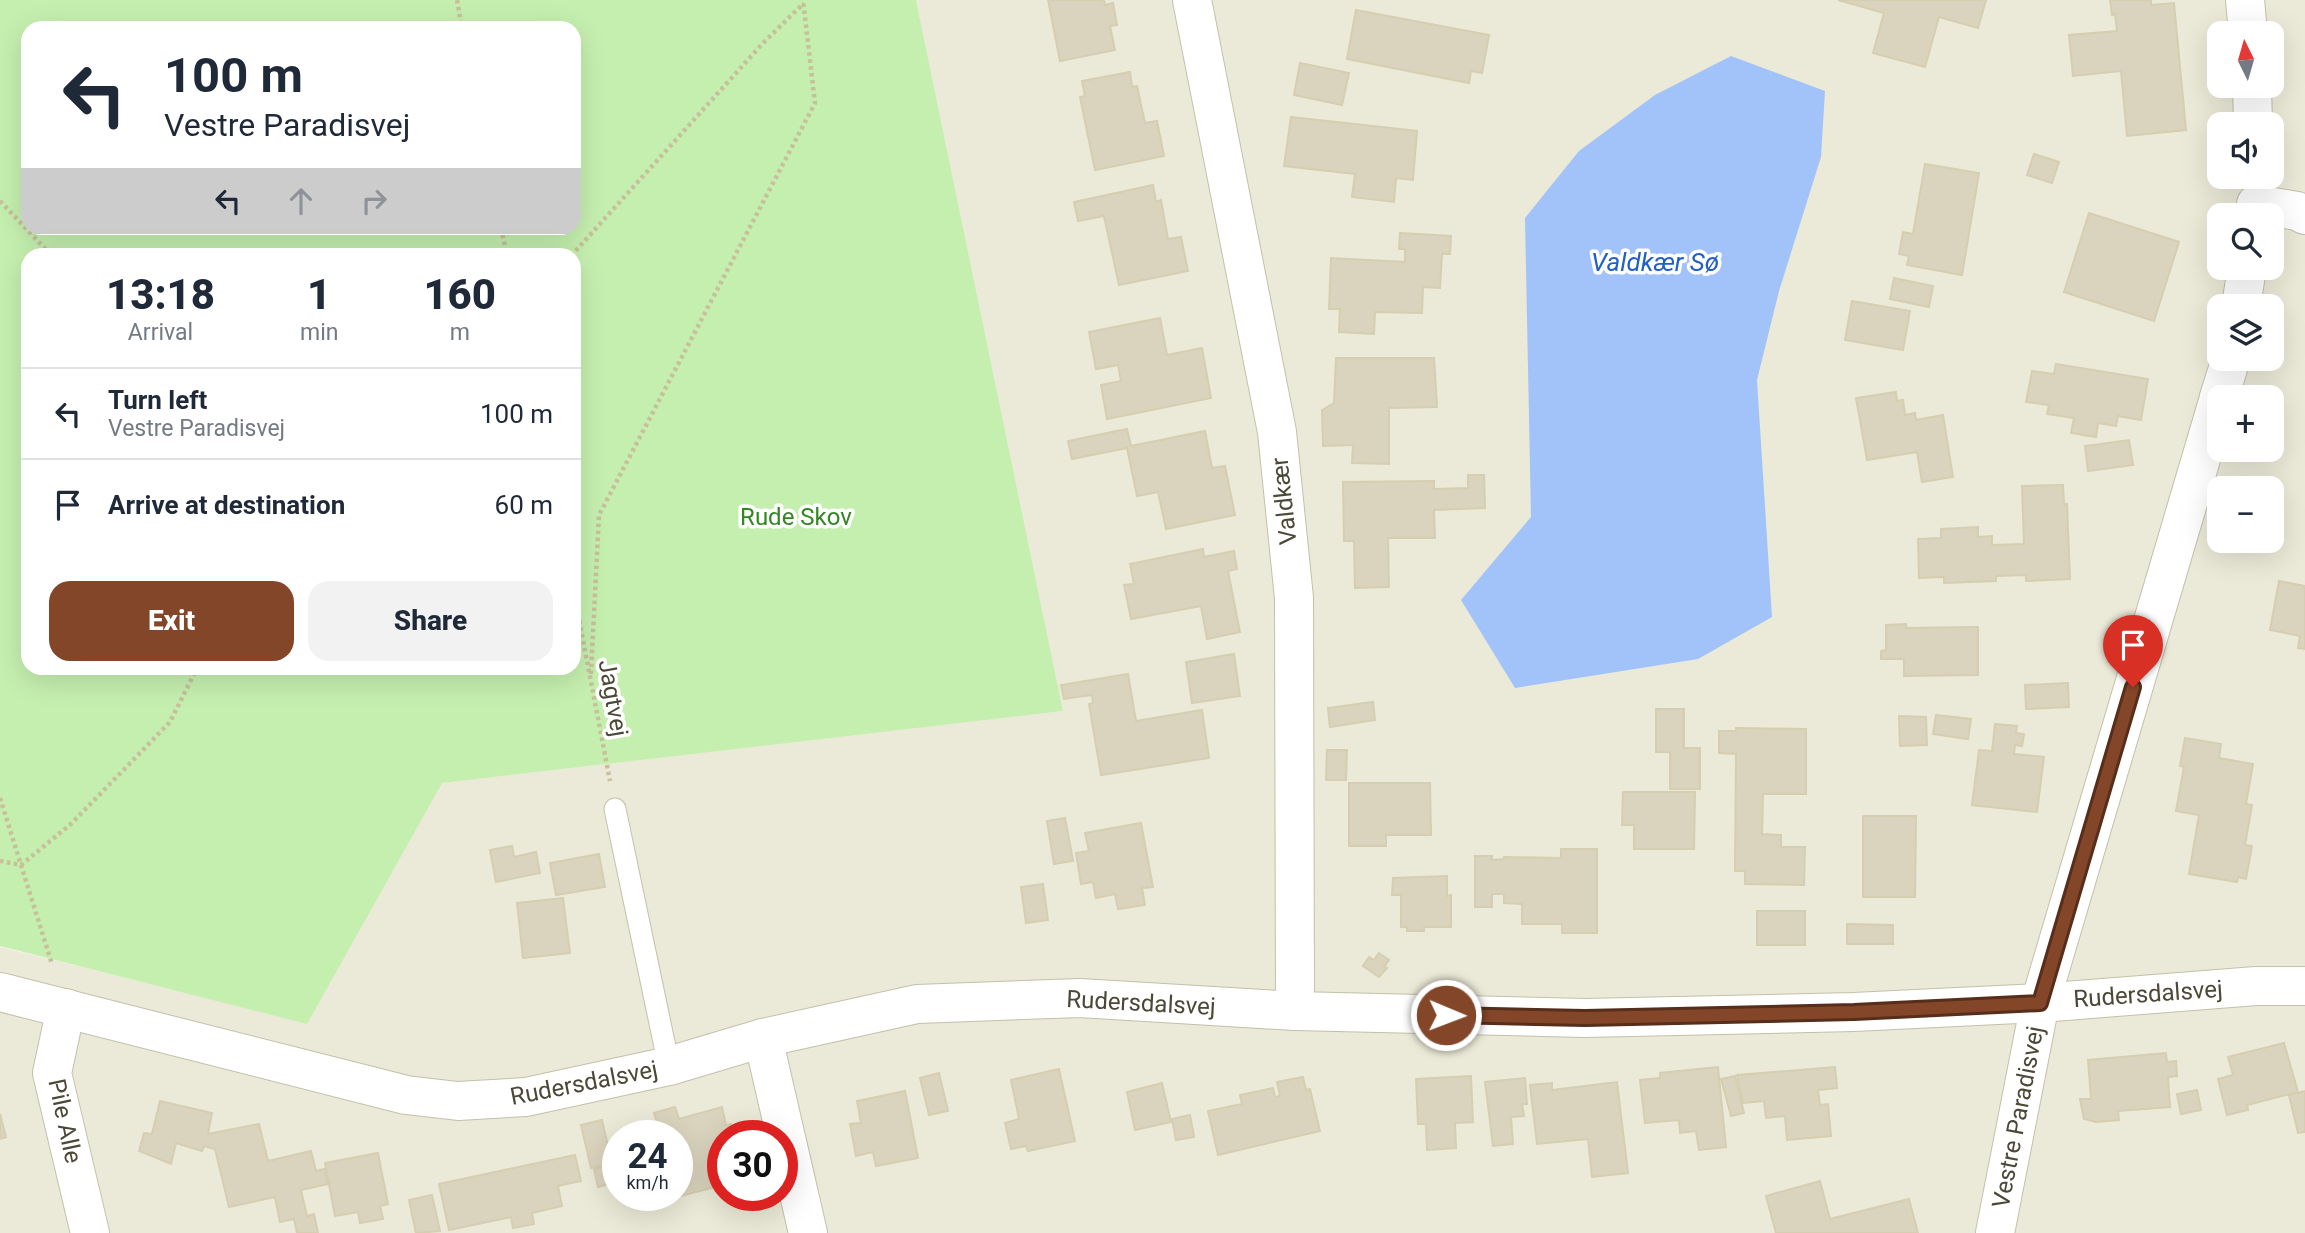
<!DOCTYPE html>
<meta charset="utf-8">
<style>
:root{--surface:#fff;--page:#f2f2f3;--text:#1f2937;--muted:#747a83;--line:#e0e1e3;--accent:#844629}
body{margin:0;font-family:Roboto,sans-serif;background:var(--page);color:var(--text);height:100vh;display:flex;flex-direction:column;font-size:26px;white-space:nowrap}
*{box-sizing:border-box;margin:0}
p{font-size:23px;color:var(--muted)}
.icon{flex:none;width:38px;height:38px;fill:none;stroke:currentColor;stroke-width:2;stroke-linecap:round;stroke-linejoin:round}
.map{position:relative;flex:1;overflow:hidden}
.sheet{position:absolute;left:21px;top:248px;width:560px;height:427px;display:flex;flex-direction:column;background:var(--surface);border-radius:21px;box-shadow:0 7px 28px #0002}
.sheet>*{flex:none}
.hud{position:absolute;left:21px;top:21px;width:560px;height:214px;border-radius:21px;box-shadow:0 7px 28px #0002;background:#fff;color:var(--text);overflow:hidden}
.needle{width:46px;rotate:355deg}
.tools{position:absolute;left:2207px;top:21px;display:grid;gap:14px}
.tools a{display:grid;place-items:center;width:77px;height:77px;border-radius:14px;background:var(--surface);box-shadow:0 7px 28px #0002;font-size:35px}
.speed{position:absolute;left:602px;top:1120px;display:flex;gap:14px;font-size:35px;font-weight:700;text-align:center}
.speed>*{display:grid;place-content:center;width:91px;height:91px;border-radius:50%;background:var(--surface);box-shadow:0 7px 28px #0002;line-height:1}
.speed small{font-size:18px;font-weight:400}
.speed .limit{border:10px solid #d22;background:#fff;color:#111}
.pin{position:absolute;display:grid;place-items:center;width:60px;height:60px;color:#fff;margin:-72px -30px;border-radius:50% 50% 50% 0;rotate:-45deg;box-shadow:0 0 7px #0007}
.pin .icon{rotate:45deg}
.me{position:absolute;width:77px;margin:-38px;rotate:91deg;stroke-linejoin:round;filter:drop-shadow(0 0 5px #0008)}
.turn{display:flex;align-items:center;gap:24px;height:147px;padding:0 28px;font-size:32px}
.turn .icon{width:91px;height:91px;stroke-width:2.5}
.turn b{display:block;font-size:49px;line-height:60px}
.lanes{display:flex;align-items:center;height:66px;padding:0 28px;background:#0003;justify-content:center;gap:35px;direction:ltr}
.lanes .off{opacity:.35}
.eta{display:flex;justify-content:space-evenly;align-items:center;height:119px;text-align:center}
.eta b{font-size:42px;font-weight:800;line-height:49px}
.action{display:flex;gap:14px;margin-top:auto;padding:14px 28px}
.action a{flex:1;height:80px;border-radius:21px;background:var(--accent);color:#fff;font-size:28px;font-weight:800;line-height:80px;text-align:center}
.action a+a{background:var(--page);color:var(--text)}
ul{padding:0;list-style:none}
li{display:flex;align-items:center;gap:21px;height:91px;padding:0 28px;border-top:2px solid var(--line)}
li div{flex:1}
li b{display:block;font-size:26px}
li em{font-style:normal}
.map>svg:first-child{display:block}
</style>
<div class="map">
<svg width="2305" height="1233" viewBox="0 0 2305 1233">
<rect width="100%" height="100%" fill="#f6f5ea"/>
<path fill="#ebe9d7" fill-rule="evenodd" d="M916,0H2305V1233H0V947L307,1023L441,783L1063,711ZM2219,33H2272V86H2219ZM2219,124H2272V177H2219ZM2219,215H2272V268H2219ZM2219,306H2272V359H2219ZM2219,397H2272V450H2219ZM2219,488H2272V541H2219ZM618,1136H677V1195H618ZM723,1136H782V1195H723Z"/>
<path fill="#c5efaf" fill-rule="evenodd" d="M0,0H916L1063,711L442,783L307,1024L0,946ZM28,28H574V228H28ZM28,256H574V668H28Z"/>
<polygon fill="#a1c3f9" points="1731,56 1825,91 1821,157 1779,291 1757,380 1772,617 1698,659 1515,688 1461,600 1531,517 1525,218 1579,151 1655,95"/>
<g fill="#dad4be" stroke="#d5ceb0" stroke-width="2">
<polygon points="1048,0 1104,0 1105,5 1113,3 1117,25 1110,26 1115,50 1060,61"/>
<polygon points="1838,0 1986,0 1978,28 1939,17 1925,67 1873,53 1884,13"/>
<polygon points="2110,0 2151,0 2151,5 2174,3 2186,130 2127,136 2121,71 2073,76 2069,35 2117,31 2115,14 2112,15"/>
<polygon points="1356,10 1489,35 1482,73 1471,71 1469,83 1347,59"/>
<polygon points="1300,63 1349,73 1342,105 1294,95"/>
<polygon points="1130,72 1132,87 1137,86 1145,123 1157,121 1164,156 1095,170 1080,97 1085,96 1082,81"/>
<polygon points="1291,117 1417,131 1413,180 1396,178 1394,202 1352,197 1355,174 1284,166"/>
<polygon points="2034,154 2059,162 2052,183 2027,175"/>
<polygon points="1925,164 1979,173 1962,275 1907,265 1909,256 1899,254 1903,232 1913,234"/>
<polygon points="1153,185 1156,202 1161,200 1168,239 1181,237 1188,271 1119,285 1104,216 1078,221 1074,202"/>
<polygon points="2089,213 2179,242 2154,321 2064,292"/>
<polygon points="1400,233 1451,236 1450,254 1442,254 1440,288 1423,287 1422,313 1375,312 1374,334 1339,332 1340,309 1329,309 1331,258 1405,262 1405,249 1399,249"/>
<polygon points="1894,278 1933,286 1929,307 1890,299"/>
<polygon points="1852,301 1910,311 1903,350 1845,340"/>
<polygon points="1160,318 1167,355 1202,348 1211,398 1107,419 1101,385 1121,381 1118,365 1096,369 1089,332"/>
<polygon points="1336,358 1434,358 1437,407 1389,408 1389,464 1352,463 1353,445 1323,446 1322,410 1334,403"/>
<polygon points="2056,364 2148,379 2141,420 2118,416 2116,426 2098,423 2096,437 2071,433 2074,418 2047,414 2049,405 2026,402 2032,371 2054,374"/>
<polygon points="1896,392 1897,401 1903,400 1905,415 1915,413 1916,420 1943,415 1953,477 1922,482 1917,452 1867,460 1856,398"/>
<polygon points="1127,429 1131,446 1205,431 1212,468 1225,466 1235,515 1166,529 1158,492 1137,496 1127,448 1072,459 1068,441"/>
<polygon points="2129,440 2133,465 2088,471 2085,446"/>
<polygon points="1468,475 1484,475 1485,508 1434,510 1435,538 1388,538 1389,587 1355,588 1354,541 1344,541 1343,482 1434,481 1434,489 1468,488"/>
<polygon points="2063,485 2064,504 2067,504 2070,579 2026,581 2026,575 1996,576 1996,581 1944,583 1944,577 1919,578 1918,539 1941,538 1941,529 1978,527 1978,537 1992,536 1992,545 2024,544 2022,486"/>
<polygon points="1203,549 1204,557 1234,551 1237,569 1228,571 1240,632 1207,639 1201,606 1131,619 1124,585 1134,584 1130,564"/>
<polygon points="2279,581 2305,586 2305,649 2298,648 2300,636 2270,630"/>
<polygon points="1906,624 1906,628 1978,627 1978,675 1904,676 1904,659 1881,659 1881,651 1886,650 1886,625"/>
<polygon points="1234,654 1240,696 1192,703 1186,662"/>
<polygon points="1128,674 1136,721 1202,710 1209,758 1101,775 1089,704 1093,703 1092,695 1064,699 1061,685"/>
<polygon points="2068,683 2069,707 2026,709 2025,685"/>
<polygon points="1373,702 1375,720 1330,727 1328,708"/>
<polygon points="1656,709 1684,709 1684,748 1700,748 1700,789 1670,789 1670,752 1656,752"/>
<polygon points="1936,715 1971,719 1968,739 1933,734"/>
<polygon points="1899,716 1926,717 1927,745 1900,746"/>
<polygon points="1995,724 2017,726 2016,733 2024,734 2022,746 2015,745 2014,754 2044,757 2037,812 1972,805 1979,750 1992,751"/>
<polygon points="1736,728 1806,729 1806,794 1763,794 1762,834 1781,835 1781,847 1805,847 1804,885 1745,884 1745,871 1735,871 1736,754 1719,753 1719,731 1736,731"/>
<polygon points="2185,738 2221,744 2219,758 2253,764 2246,804 2252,805 2245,845 2252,846 2246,879 2238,877 2237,882 2189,874 2199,815 2176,811 2184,767 2180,766"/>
<polygon points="1327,750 1347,750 1346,780 1326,780"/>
<polygon points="1349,783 1430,783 1431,835 1386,835 1386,846 1349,846"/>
<polygon points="1623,792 1695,792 1694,849 1634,849 1634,825 1622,825"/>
<polygon points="1863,816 1916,816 1915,897 1863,897"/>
<polygon points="1065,818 1073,861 1054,864 1047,821"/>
<polygon points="1141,823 1153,887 1142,888 1145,905 1118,909 1115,894 1096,898 1093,882 1081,884 1076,853 1089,851 1085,833"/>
<polygon points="512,846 514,857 536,852 540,873 496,882 490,850"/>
<polygon points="1561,849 1597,849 1597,933 1562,933 1562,924 1522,924 1522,904 1504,903 1504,894 1492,894 1492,907 1475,907 1475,856 1492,856 1492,860 1504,859 1504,857 1561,858"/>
<polygon points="599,854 605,887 556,895 550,863"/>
<polygon points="1447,876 1447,896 1451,895 1451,927 1424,927 1424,931 1407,931 1407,927 1401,927 1401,895 1392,895 1393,878"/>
<polygon points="1043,884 1048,920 1026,923 1021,887"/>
<polygon points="563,898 570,953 523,958 517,903"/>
<rect x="1757" y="911" width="48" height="34"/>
<polygon points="1847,924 1893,925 1893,944 1847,944"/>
<polygon points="1379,953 1389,960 1384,967 1387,968 1379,977 1363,966 1369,957 1374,960"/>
<polygon points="2284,1043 2298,1092 2247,1105 2248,1110 2227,1115 2218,1079 2233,1075 2228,1057"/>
<polygon points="2166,1053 2167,1062 2176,1061 2177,1076 2168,1077 2170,1107 2118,1111 2119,1120 2096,1122 2084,1119 2080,1099 2091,1099 2088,1060"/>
<polygon points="1718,1067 1726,1147 1699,1150 1696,1131 1680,1133 1679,1120 1645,1123 1640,1080 1660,1078 1660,1073"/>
<polygon points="1835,1067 1837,1088 1818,1090 1820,1105 1828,1104 1831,1136 1787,1140 1785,1116 1766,1118 1764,1101 1743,1103 1737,1075"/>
<polygon points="1059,1069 1075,1141 1028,1151 1026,1146 1011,1149 1005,1123 1019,1119 1011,1080"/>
<polygon points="939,1073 948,1111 929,1115 920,1078"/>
<polygon points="1471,1076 1473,1122 1455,1123 1456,1148 1427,1150 1426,1124 1418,1124 1416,1079"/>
<polygon points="1735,1076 1744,1113 1731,1116 1721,1079"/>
<polygon points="1303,1077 1306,1090 1310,1089 1320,1131 1218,1155 1208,1111 1242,1104 1240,1095 1273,1088 1275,1097 1280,1096 1277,1082"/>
<polygon points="1525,1078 1527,1104 1522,1104 1524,1116 1511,1117 1513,1144 1493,1146 1485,1082"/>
<polygon points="1617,1082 1628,1173 1592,1177 1588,1139 1537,1144 1530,1085 1552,1083 1552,1090"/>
<polygon points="1162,1083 1171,1122 1135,1130 1127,1092"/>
<polygon points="2197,1090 2201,1110 2181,1114 2177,1094"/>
<polygon points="905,1091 918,1158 876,1166 873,1152 856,1156 850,1124 861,1123 857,1101"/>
<polygon points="2305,1091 2305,1132 2298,1133 2289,1095"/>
<polygon points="160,1101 212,1113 208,1134 259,1124 268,1161 311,1151 316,1171 324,1169 328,1184 301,1190 307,1216 314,1214 318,1233 297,1233 294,1219 280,1222 275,1197 229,1207 215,1149 204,1146 202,1151 176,1143 171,1164 139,1151 144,1133 152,1134"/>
<polygon points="675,1107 679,1119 722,1107 726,1125 731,1124 735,1136 723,1136 723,1185 642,1206 639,1195 677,1195 677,1136 620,1136 619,1133 657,1123 654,1113"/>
<polygon points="0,1114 6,1137 0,1139"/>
<polygon points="1190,1115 1194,1137 1176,1140 1172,1119"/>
<polygon points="602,1120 612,1163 591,1168 581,1125"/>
<polygon points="378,1153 388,1204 380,1206 383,1219 360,1223 358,1212 335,1216 325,1163"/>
<polygon points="575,1155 581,1181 558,1186 562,1206 532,1213 534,1224 513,1228 511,1217 449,1230 439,1184"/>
<polygon points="610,1165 614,1183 598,1187 594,1169"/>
<polygon points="1820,1181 1830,1219 1909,1199 1918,1233 1776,1233 1766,1196"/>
<polygon points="432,1195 440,1231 416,1233 409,1200"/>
</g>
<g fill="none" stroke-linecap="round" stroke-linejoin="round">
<g stroke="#c3c0ab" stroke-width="23">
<polyline id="lane" points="615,809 669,1066"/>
</g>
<g stroke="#c3c0ab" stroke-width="40">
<g id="street">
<polyline points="1192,0 1277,432 1294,598 1295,1011"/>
<polyline points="2245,0 2248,33"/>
<polyline points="2252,86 2253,124"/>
<polyline points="2256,204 2297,211 2305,215"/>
<polyline points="2241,306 2247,268"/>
<polyline points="2219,397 2231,359"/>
<polyline points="0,992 406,1095 458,1101 526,1097 669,1066 763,1038 917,1004 1080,998 1295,1011 1585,1018 1854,1012 2040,1003 2256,986 2305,986"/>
<polyline points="66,1008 52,1073 90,1233"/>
<polyline points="763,1038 808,1233"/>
<polyline points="1995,1233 2040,1003 2219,398"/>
</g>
</g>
<g stroke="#c7c09b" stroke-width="4.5" stroke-dasharray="3.5 3.5" stroke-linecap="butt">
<polyline points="457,0 462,28"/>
<polyline points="0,201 52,256"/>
<polyline points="501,228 507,256"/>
<polyline points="571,256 764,42 804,3"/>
<polyline points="574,593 610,781"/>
<polyline points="591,674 599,515 815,103 803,0"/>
<polyline points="0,798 52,964"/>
<polyline points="0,861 21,865 72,823 170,722 197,668"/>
</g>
<use href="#lane" stroke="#fff" stroke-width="21"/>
<use href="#street" stroke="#fff" stroke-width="38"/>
</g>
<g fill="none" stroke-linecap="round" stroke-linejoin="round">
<g stroke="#562e1b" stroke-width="18">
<polyline id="route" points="1446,1015 1585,1018 1854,1012 2040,1003 2133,687"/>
</g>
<use href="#route" stroke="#844629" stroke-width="12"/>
</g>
<g text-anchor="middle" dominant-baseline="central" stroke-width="7" stroke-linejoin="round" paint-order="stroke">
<g font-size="24" fill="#4c4837" stroke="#fff">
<text transform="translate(1284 501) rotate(-96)">Valdkær</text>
<text transform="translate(613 698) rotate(80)">Jagtvej</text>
<text transform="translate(2148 994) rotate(-4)">Rudersdalsvej</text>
<text transform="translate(1141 1003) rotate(3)">Rudersdalsvej</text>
<text transform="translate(584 1083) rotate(-11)">Rudersdalsvej</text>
<text transform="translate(2018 1117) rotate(-79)">Vestre Paradisvej</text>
<text transform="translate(65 1121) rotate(78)">Pile Alle</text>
</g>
<g font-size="24" fill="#348622" stroke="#fff">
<text x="796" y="517">Rude Skov</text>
</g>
<g font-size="26" font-style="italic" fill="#2260c5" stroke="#fff">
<text x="1655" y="262">Valdkær Sø</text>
</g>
</g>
</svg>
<div class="tools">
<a><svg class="needle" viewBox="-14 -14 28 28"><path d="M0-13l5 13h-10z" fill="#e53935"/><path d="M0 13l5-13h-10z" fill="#747a83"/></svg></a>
<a><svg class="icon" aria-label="sound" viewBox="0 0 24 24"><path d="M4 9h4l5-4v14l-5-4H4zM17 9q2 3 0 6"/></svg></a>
<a><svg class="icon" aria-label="search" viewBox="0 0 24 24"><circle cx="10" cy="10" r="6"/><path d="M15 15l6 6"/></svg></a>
<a><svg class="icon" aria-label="layers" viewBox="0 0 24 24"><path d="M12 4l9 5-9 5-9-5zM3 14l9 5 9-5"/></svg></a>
<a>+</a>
<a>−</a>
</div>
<div class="speed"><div>24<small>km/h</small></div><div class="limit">30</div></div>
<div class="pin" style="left:2133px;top:687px;background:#d93025"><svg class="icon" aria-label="arrive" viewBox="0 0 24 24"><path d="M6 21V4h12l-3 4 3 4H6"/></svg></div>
<svg class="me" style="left:1446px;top:1015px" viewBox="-20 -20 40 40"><circle r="17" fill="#844629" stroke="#fff" stroke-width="3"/><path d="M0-11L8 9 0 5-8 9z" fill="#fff"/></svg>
<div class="hud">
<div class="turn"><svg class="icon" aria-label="left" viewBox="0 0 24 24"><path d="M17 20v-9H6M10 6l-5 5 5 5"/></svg><div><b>100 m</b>Vestre Paradisvej</div></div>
<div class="lanes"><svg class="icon" aria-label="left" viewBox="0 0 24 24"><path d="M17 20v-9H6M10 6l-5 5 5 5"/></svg><svg class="icon off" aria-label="ahead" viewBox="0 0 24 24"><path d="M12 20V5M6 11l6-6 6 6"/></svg><svg class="icon off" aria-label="right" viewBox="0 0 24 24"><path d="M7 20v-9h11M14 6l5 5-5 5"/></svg></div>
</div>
<section class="sheet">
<div class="eta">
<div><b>13:18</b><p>Arrival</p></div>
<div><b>1</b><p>min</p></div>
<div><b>160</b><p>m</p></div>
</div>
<ul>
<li><svg class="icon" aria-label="left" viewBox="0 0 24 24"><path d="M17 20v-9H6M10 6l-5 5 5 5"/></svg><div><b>Turn left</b><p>Vestre Paradisvej</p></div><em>100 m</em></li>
<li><svg class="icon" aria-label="arrive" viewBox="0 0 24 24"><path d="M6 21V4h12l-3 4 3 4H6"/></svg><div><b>Arrive at destination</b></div><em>60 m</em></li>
</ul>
<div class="action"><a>Exit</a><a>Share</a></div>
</section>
</div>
